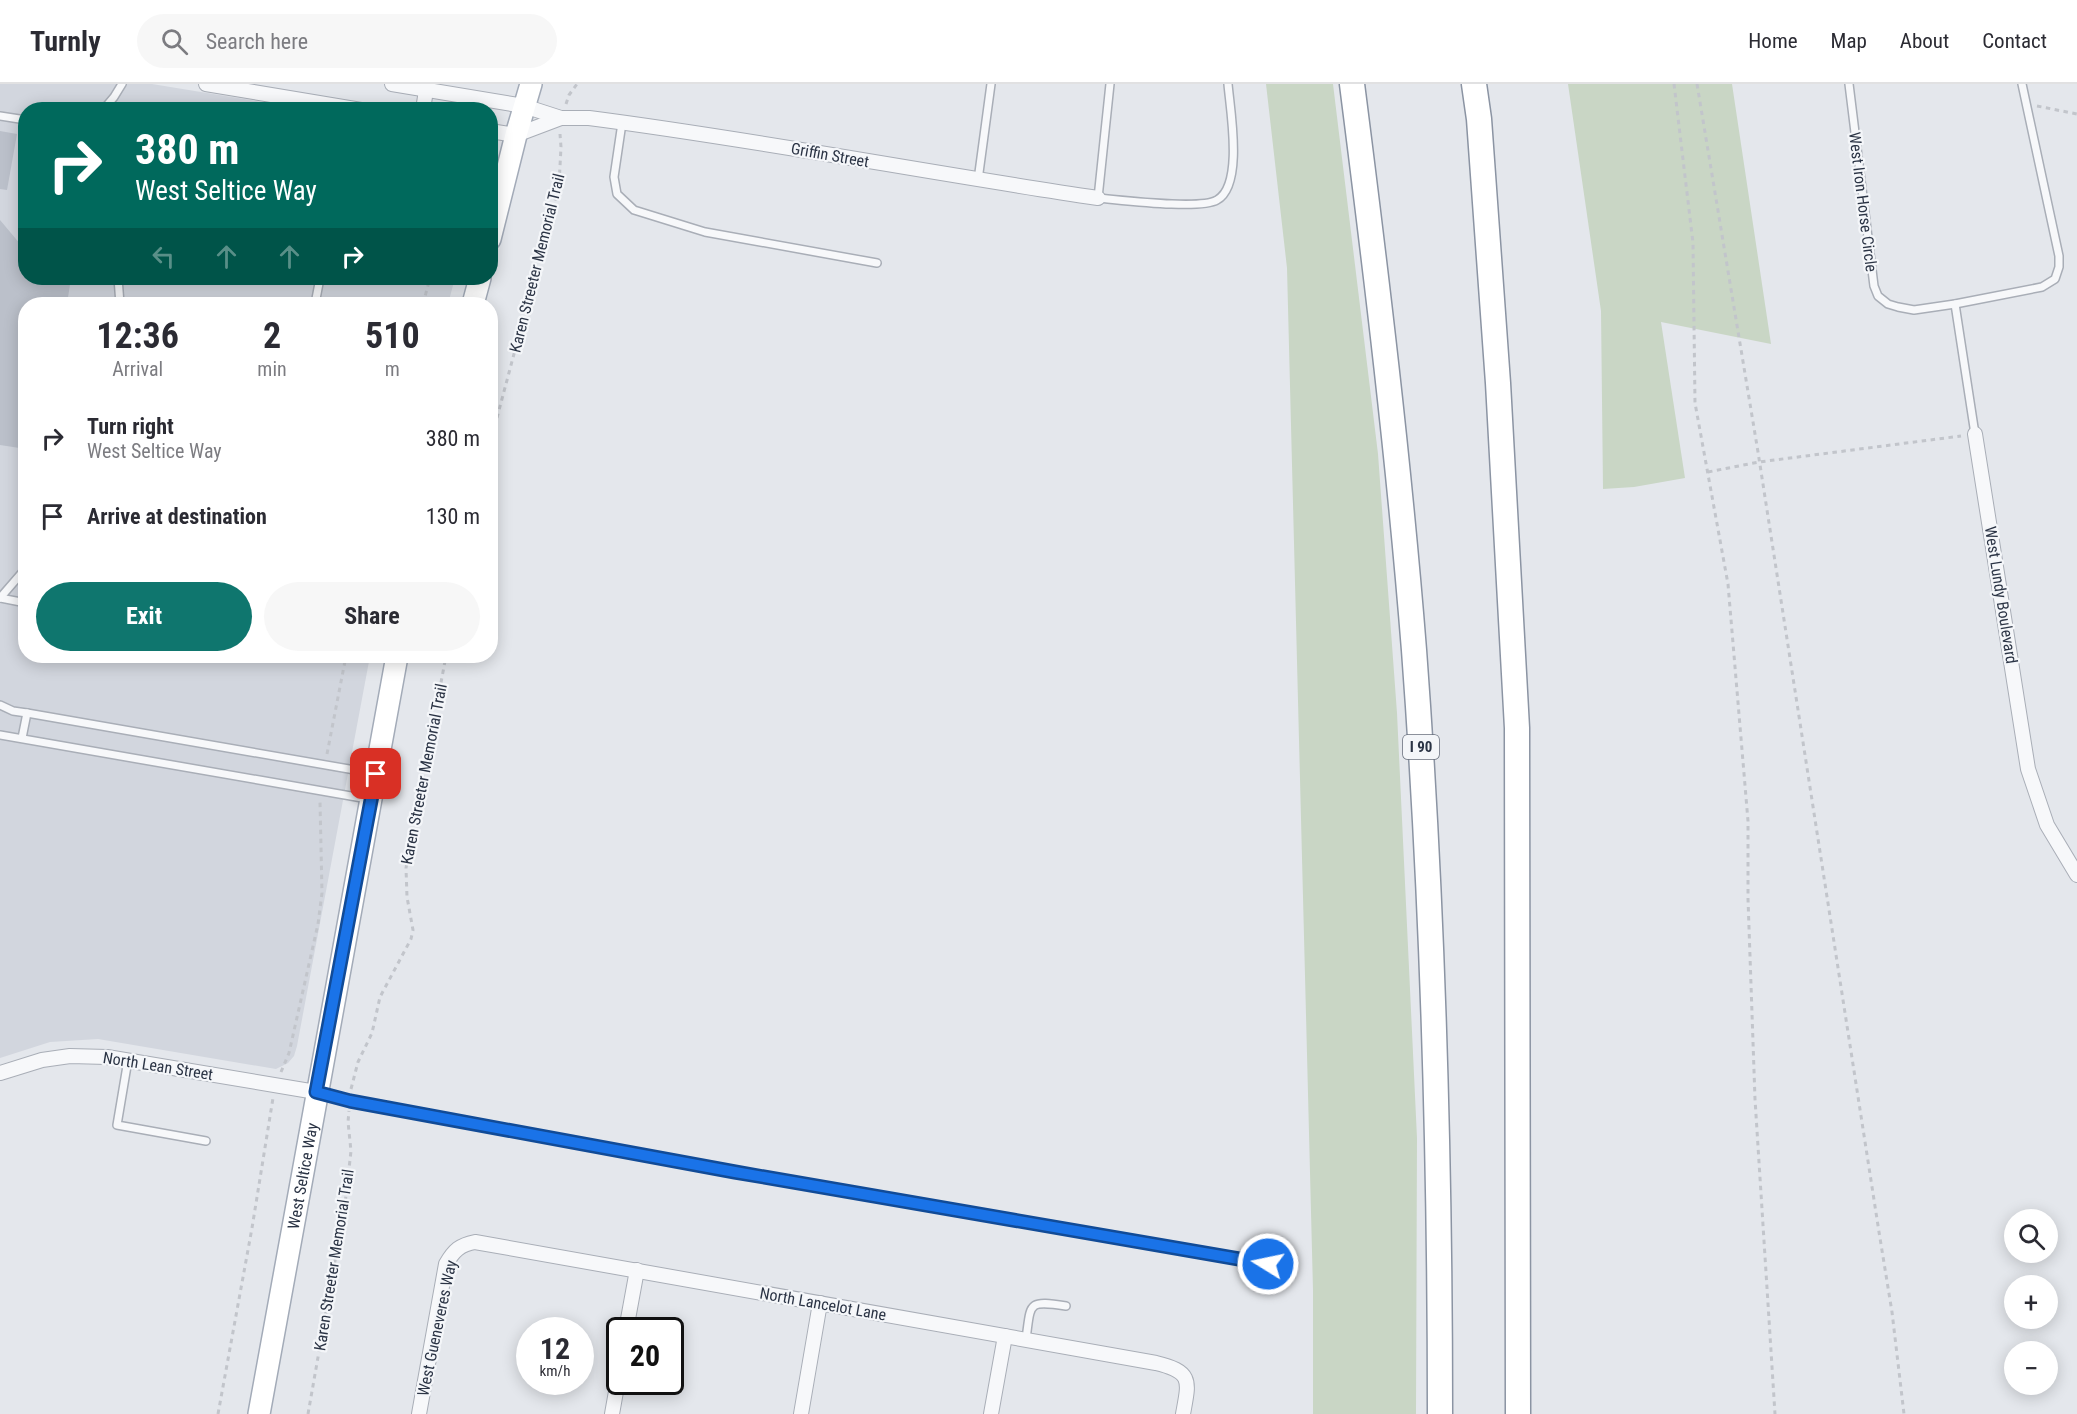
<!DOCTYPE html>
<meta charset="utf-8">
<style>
:root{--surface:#fff;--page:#f7f7f7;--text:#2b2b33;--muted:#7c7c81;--line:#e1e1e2;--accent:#0f766e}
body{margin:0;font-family:"Roboto Condensed",sans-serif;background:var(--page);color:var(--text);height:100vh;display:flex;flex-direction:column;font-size:22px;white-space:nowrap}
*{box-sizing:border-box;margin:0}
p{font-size:20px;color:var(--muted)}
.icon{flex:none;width:33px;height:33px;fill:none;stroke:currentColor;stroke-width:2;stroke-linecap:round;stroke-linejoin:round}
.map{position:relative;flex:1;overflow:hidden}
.sheet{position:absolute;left:18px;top:213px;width:480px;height:366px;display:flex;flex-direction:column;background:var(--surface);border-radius:24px;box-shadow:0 3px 15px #0003}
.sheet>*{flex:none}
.top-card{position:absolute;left:18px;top:18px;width:480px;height:183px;border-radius:24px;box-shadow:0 3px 15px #0003;background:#00695c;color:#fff;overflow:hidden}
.fabs{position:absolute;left:2004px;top:1125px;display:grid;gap:12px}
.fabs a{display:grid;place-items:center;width:54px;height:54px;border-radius:50%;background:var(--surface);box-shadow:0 3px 15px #0003;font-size:30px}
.speed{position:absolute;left:516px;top:1233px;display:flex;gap:12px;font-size:30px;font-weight:700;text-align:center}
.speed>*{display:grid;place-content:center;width:78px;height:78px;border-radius:50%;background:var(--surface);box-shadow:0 3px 15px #0003;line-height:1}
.speed small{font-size:15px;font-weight:400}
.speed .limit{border:3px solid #111;border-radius:9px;background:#fff;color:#111}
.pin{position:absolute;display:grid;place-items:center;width:51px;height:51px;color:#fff;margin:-26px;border-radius:12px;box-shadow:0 3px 9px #0006}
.me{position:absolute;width:66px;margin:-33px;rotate:280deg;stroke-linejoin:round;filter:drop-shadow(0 0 4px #0008)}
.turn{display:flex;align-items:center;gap:21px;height:126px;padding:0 18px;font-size:27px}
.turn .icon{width:78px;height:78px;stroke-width:2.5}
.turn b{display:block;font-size:42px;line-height:51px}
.lanes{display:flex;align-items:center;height:57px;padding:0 18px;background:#0003;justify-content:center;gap:30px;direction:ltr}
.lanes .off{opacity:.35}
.eta{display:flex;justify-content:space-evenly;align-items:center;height:102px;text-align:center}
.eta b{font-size:36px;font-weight:700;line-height:42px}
.cta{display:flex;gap:12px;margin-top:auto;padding:12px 18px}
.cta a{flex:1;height:69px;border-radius:36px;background:var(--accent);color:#fff;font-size:24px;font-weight:700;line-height:69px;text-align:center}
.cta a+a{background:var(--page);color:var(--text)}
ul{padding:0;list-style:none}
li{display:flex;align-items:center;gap:18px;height:78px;padding:0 18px}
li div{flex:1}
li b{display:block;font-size:22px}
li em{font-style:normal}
header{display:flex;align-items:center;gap:36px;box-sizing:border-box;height:84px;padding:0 30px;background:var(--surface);border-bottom:2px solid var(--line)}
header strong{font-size:28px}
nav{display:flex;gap:33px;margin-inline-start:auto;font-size:21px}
.search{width:420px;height:54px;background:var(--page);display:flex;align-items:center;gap:15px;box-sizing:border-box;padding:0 21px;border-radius:33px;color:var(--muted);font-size:22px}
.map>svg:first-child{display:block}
</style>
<header>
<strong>Turnly</strong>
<div class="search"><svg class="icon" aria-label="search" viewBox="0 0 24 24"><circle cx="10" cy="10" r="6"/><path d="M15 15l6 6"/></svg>Search here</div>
<nav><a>Home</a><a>Map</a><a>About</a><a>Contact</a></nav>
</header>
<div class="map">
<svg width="2077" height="1330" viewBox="0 0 2077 1330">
<rect width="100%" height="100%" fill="#e4e7ec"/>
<polygon fill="#d2d6de" points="0,0 152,0 304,25 26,26 26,194 455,194 448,220 26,220 26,572 370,572 297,962 294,972 288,979 276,985 98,955 50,958 0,974"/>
<g fill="#c9d6c5">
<polygon points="1266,0 1333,0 1378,370 1397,629 1417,1054 1416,1330 1313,1330 1313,1206 1287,184"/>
<polygon points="1568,0 1732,0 1771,260 1661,238 1685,394 1634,403 1603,405 1601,227"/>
</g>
<g fill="#bbc0ca">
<polygon points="0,47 17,50 7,106 0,105"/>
<polygon points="0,136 26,167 26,194 71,194 67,220 26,220 26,365 0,361"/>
</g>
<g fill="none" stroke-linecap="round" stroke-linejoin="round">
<g stroke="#a9aeb7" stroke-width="10">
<g id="lane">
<path d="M1110,0L1098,114C1122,116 1200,126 1217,116C1244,101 1230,25 1228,0"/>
<polyline points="1849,0 1874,202 1878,212 1888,220 1898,223 1914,226 1955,220 2042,203 2055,195 2059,183 2059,172 2022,0"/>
<polyline points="103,26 114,13 122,0"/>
<polyline points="0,32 26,36"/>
<polyline points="622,39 614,93 617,110 634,126 705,148 877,179"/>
<polyline points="978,96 991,0"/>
<polyline points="118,194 120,220"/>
<polyline points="315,220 320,194"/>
<polyline points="1955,220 1975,350"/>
<polyline points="0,514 26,484"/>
<polyline points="0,514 26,519"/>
<polyline points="0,621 13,627 27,629 372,689"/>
<polyline points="0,651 368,715"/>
<polyline points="22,654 27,629"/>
<polyline points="128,976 117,1041 206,1057"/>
<polyline points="321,1009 350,1017 735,1088 1268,1180"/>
<path d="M1026,1255C1031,1219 1027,1216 1066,1222"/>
</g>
</g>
<g stroke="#a9aeb7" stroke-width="16">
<g id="street">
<polyline points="206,0 361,26"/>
<path d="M392,0L524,22L561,34H589C760,56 928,89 1098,114"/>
<polyline points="423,26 426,6"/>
<polyline points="490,47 516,51 561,34"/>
<polyline points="1975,350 2028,685 2047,741 2077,791"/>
<polyline points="0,989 42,976 70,972 107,973 316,1008"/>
<polyline points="626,1246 637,1186"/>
<path d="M419,1330L446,1180C454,1166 460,1161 475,1158L1156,1279C1193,1288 1189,1297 1183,1330"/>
<polyline points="612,1330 620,1285"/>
<polyline points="801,1330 820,1219"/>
<polyline points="991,1330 1005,1252"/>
</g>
</g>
<g stroke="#a3abb8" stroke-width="24">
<g id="primary">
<polyline points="490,155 516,51 531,0"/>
<polyline points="473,220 480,194"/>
<path id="s1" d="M259,1330L397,572"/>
</g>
</g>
<g stroke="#8b94a3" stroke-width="27">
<g id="highway">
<path d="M1352,0C1376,188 1399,377 1414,566C1433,820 1440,1075 1440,1330"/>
<polyline points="1474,0 1479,35 1498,299 1517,644 1518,1330"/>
</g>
</g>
<g stroke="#c2c5cb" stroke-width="3" stroke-dasharray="4.5 4.5" stroke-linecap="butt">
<polyline points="1674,0 1693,159 1695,319 1728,500 1748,737 1748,815 1755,1015 1775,1330"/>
<polyline points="1697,0 1758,368 1879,1148 1892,1228 1904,1330"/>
<polyline points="566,20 569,11 577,0"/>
<polyline points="2037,22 2077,30"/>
<polyline points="423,220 430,194"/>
<polyline points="490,360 559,101 561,63 560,50"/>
<polyline points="1708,388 1759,378 1961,352"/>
<polyline points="327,670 346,572"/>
<polyline points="281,988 289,969 318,840 322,809 320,718"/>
<polyline points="351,1005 358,978 372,949 380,913 411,855 413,846 407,813 406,784 446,572"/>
<polyline points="218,1330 252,1144 273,1014"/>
<polyline points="308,1330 345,1120 351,1067 348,1038 349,1027"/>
</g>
<use href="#lane" stroke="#f7f8fa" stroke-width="7"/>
<use href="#street" stroke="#f7f8fa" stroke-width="14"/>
<use href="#primary" stroke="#fff" stroke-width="21"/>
<use href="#highway" stroke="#fff" stroke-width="24"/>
</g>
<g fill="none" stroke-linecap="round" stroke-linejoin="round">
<g stroke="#114b97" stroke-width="15">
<polyline id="route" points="376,690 316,1008 350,1017 735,1088 1268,1180"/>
</g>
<use href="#route" stroke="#1a73e8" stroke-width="10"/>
</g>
<g text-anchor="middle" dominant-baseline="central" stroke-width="4.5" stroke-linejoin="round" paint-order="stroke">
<rect fill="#f4f6f9" stroke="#676e7b" stroke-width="1.5" x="1403" y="651" width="36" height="24" rx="4.5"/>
<g font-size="15" font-weight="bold" fill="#2b3445">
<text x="1421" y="663">I 90</text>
</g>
<g font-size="16" fill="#2b3445" stroke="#f4f6f9">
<text transform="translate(830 71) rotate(10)">Griffin Street</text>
<text transform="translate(1863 118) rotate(83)">West Iron Horse Circle</text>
<text transform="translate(537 179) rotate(-76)">Karen Streeter Memorial Trail</text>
<text transform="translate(2001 511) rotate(81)">West Lundy Boulevard</text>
<text transform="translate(424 690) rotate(-79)">Karen Streeter Memorial Trail</text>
<text transform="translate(158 982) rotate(9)">North Lean Street</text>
<text stroke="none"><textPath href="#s1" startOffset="242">West Seltice Way</textPath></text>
<text transform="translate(334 1176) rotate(-81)">Karen Streeter Memorial Trail</text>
<text transform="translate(823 1220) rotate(10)">North Lancelot Lane</text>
<text transform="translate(437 1244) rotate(-78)">West Gueneveres Way</text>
</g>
</g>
</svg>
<div class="fabs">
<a><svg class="icon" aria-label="search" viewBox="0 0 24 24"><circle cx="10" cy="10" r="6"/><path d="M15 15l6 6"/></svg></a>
<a>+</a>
<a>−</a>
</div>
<div class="speed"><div>12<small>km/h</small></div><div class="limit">20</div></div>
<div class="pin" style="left:376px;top:690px;background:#d93025"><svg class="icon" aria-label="arrive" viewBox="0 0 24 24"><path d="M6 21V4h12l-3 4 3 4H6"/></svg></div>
<svg class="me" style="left:1268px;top:1180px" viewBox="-20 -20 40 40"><circle r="17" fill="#1a73e8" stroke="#fff" stroke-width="3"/><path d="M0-11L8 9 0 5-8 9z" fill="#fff"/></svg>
<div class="top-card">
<div class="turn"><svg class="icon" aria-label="right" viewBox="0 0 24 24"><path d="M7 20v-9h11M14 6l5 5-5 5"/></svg><div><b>380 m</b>West Seltice Way</div></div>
<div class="lanes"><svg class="icon off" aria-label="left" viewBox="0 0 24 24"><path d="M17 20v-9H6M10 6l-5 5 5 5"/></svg><svg class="icon off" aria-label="ahead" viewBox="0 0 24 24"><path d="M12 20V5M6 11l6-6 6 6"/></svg><svg class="icon off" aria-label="ahead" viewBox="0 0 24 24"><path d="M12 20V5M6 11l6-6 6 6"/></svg><svg class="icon" aria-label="right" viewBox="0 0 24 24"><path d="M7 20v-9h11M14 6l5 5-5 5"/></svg></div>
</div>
<section class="sheet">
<div class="eta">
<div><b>12:36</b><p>Arrival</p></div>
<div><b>2</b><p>min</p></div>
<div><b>510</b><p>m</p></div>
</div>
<ul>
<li><svg class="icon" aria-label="right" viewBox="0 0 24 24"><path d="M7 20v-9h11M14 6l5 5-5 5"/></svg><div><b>Turn right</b><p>West Seltice Way</p></div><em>380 m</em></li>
<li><svg class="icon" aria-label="arrive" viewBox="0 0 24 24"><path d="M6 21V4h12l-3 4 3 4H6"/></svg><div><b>Arrive at destination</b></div><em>130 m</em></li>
</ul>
<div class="cta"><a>Exit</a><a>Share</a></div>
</section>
</div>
